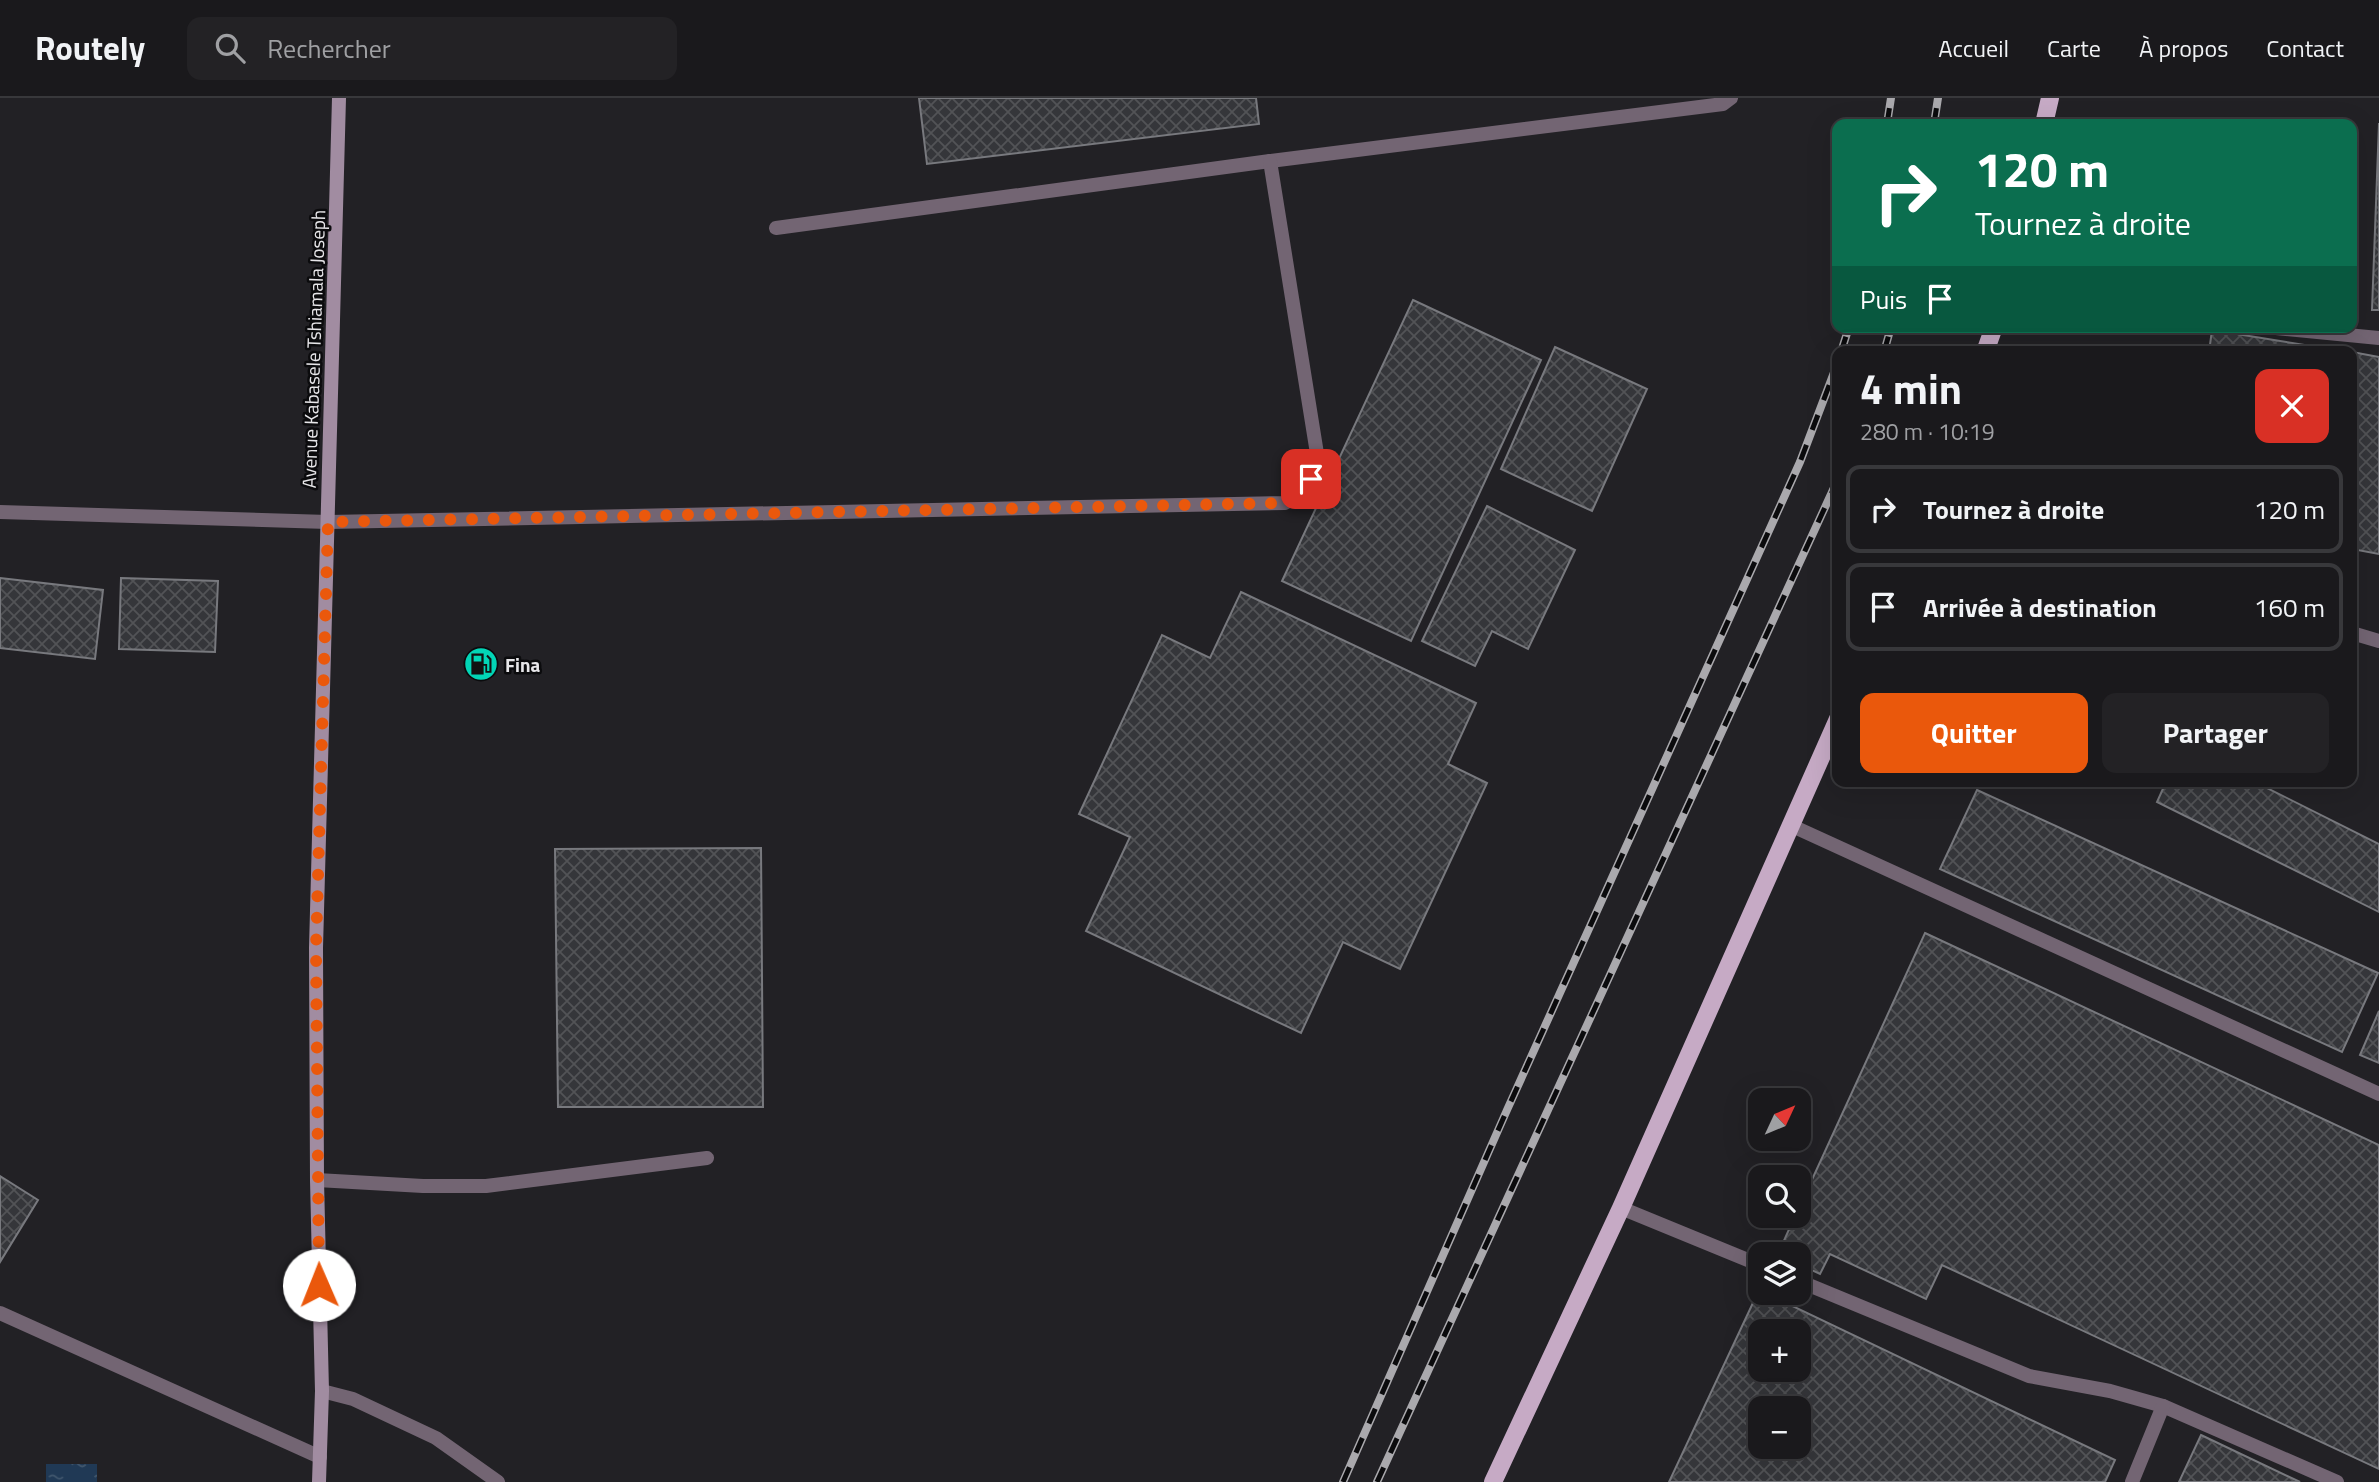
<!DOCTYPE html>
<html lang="fr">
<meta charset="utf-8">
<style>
:root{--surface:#1a191c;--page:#232225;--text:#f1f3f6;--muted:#9fa0a3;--line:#38383b;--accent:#ea580c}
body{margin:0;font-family:"Titillium Web",sans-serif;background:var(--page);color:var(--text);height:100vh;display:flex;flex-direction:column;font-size:26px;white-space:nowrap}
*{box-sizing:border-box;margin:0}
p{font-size:23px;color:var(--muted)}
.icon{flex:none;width:38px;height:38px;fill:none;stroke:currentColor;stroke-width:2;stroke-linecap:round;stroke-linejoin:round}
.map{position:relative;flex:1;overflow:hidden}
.details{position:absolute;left:1832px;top:248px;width:525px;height:441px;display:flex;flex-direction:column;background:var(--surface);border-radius:14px;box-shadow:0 7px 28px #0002,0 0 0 2px var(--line)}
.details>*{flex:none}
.hud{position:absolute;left:1832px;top:21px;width:525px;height:214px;border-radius:14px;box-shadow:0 7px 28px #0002,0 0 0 2px var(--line);background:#0b6e4f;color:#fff;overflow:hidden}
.needle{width:46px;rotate:46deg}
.tools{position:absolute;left:1748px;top:990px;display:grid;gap:14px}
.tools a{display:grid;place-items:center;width:63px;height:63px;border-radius:14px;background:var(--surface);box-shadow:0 7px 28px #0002,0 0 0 2px var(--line);font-size:35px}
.pin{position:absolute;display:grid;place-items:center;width:60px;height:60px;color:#fff;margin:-30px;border-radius:14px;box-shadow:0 4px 10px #0006}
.me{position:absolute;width:77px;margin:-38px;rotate:359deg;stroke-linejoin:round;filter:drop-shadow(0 0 5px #0008)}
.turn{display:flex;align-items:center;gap:24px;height:147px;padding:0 28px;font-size:32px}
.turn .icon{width:91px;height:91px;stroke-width:2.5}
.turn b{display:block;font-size:49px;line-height:60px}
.then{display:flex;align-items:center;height:66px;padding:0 28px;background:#0003;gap:14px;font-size:26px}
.round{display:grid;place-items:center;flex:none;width:74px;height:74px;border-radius:14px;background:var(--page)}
.head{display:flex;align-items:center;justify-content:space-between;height:119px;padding:0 28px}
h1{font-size:42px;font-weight:700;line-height:52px}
.primary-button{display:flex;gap:14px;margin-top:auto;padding:14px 28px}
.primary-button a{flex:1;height:80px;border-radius:14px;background:var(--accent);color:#fff;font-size:28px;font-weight:700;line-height:80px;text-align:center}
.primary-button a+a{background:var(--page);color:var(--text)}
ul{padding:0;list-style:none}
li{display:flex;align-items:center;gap:21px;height:88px;margin:0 14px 10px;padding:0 14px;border:4px solid var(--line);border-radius:14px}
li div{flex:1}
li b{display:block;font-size:26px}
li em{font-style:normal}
header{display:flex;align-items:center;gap:42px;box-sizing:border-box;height:98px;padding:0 35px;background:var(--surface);border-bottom:2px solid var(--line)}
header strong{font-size:33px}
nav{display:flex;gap:38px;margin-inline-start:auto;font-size:24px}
.search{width:490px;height:63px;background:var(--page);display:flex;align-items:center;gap:18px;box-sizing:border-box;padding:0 24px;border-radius:14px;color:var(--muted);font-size:26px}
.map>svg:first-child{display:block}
</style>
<header>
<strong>Routely</strong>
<div class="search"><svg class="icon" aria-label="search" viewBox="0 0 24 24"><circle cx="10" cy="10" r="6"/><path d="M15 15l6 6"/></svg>Rechercher</div>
<nav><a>Accueil</a><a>Carte</a><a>À propos</a><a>Contact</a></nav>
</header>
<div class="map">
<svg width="2379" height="1384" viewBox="0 0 2379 1384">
<defs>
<pattern id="water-ripples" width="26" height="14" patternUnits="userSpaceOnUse" patternTransform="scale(1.75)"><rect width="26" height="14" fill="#203955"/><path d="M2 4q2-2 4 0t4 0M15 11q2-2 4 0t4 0" fill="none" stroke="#40566d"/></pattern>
<pattern id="building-cross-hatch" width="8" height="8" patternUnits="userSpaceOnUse" patternTransform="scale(1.75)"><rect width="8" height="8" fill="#35363a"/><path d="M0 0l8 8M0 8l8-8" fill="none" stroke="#525356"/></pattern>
</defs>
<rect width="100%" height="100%" fill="#222125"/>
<rect fill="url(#water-ripples)" x="46" y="1366" width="51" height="18"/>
<g fill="url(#building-cross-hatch)" stroke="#78797e" stroke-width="2" fill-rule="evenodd">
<polygon points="919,0 1256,0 1259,26 927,66"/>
<polygon points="2379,25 2379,212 2372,212"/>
<polygon points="1413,202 1541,262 1411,543 1282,483"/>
<polygon points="2212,232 2348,254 2209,254"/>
<polygon points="1555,249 1647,291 1592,413 1501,371"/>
<polygon points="2352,254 2379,259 2379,456 2352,451"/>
<polygon points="1487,408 1575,452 1528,551 1492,533 1475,568 1422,543"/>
<polygon points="0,480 103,492 95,561 0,550"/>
<polygon points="121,480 218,483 215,554 119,551"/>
<polygon points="1241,494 1476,605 1448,666 1487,685 1400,871 1343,844 1301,935 1086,833 1130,739 1079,716 1162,537 1210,560"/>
<polygon points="2166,684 2255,684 2379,746 2379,814 2157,704"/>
<polygon points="1977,692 2378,875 2342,954 1940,771"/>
<polygon points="761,750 763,1009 558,1009 555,751"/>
<polygon points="1925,835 2379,1047 2379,1371 1942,1167 1926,1201 1830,1156 1820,1176 1799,1166 1799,1157 1778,1156 1795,1118 1799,1118 1799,1110"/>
<polygon points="2379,913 2379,965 2360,957"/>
<polygon points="0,1078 38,1102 0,1164"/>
<path d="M1759,1192L1760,1195H1765L2115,1362L2105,1384H1669ZM1760,1234H1799V1272H1760ZM1760,1311H1799V1349H1760Z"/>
<polygon points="2201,1337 2300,1384 2179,1384"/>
</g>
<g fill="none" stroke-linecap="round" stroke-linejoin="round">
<g stroke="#736573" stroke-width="14">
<polyline points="776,130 1270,63 1723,6 1731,0"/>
<polyline points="2266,229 2379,240"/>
<polyline points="328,424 1285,405 1304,394 1319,368 1270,63"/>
<polyline points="2352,535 2379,543"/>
<polyline points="1790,727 2379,996"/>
<polyline points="317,1082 423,1088 486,1088 707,1060"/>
<polyline points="1621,1110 1760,1167"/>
<polyline points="1799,1183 2029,1278 2110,1293 2163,1308 2337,1384"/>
<polyline points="322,1293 353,1301 436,1340 498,1384"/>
<polyline points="2132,1384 2163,1308"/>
</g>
<g stroke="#736573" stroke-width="14">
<polyline points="0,414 328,424"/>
<polyline points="0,1215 320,1359"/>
</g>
<polyline stroke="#a18ca1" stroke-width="14" points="319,1384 322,1293 317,1082 316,850 339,0"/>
<g stroke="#c6aac5" stroke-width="18">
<polyline points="2044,26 2050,0"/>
<polyline points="1985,254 1994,229"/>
<polyline points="1493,1384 1621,1110 1838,621"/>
</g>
<g stroke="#aaa9ad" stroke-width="8">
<g id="rail">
<polyline points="1887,26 1891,0"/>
<polyline points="1934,26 1938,0"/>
<polyline points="1841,254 1849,229"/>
<polyline points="1884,254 1891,229"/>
<polyline points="1343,1384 1507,1012 1800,364 1838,264"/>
<polyline points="1377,1384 1838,381"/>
</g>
</g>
<use href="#rail" stroke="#0b0b0d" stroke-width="5" stroke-dasharray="16" stroke-linecap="butt"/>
</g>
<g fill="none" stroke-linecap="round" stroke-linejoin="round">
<polyline stroke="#ea580c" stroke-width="12" stroke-dasharray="0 21.6" points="319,1187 316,850 328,424 1284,405 1304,394 1311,381"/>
</g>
<defs>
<g id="fuel-disc" transform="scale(1.75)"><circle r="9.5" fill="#02d5b6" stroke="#0b0b0d"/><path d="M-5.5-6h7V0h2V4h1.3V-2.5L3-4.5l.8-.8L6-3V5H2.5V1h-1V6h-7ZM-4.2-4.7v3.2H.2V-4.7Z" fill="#111"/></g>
</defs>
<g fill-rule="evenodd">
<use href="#fuel-disc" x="481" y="566"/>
</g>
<g text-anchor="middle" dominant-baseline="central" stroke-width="5" stroke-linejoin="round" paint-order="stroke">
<g font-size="19" fill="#e7e6e9" stroke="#0b0b0d">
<text transform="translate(313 251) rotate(-88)">Avenue Kabasele Tshiamala Joseph</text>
</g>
<g font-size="19" font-weight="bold" fill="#e7e6e9" stroke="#0b0b0d" text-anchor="start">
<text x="505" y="566">Fina</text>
</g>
</g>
</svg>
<div class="tools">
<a><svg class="needle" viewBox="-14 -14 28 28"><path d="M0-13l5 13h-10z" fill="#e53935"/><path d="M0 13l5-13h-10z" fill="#9fa0a3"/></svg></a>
<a><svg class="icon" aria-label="search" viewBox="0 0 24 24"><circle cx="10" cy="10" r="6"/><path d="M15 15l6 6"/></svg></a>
<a><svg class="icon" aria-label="layers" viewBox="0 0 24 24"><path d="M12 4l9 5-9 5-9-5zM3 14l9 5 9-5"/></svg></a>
<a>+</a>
<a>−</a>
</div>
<div class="pin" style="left:1311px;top:381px;background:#d93025"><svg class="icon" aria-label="arrive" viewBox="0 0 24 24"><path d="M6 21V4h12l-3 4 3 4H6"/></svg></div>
<svg class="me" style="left:319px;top:1187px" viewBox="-20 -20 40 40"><circle r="19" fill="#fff"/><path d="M0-13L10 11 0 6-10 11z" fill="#ea580c"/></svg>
<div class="hud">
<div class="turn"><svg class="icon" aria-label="right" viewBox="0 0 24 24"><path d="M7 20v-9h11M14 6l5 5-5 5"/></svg><div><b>120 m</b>Tournez à droite</div></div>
<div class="then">Puis<svg class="icon" aria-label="arrive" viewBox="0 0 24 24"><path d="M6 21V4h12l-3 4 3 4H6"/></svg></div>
</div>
<section class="details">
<div class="head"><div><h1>4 min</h1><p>280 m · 10:19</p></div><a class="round" style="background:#d93025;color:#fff"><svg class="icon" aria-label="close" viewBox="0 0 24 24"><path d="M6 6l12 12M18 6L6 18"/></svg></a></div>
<ul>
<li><svg class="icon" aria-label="right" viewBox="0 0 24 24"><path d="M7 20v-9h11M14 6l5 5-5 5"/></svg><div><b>Tournez à droite</b></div><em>120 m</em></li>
<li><svg class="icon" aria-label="arrive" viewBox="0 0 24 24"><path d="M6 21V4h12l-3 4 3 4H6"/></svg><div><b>Arrivée à destination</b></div><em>160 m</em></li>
</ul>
<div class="primary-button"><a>Quitter</a><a>Partager</a></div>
</section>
</div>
